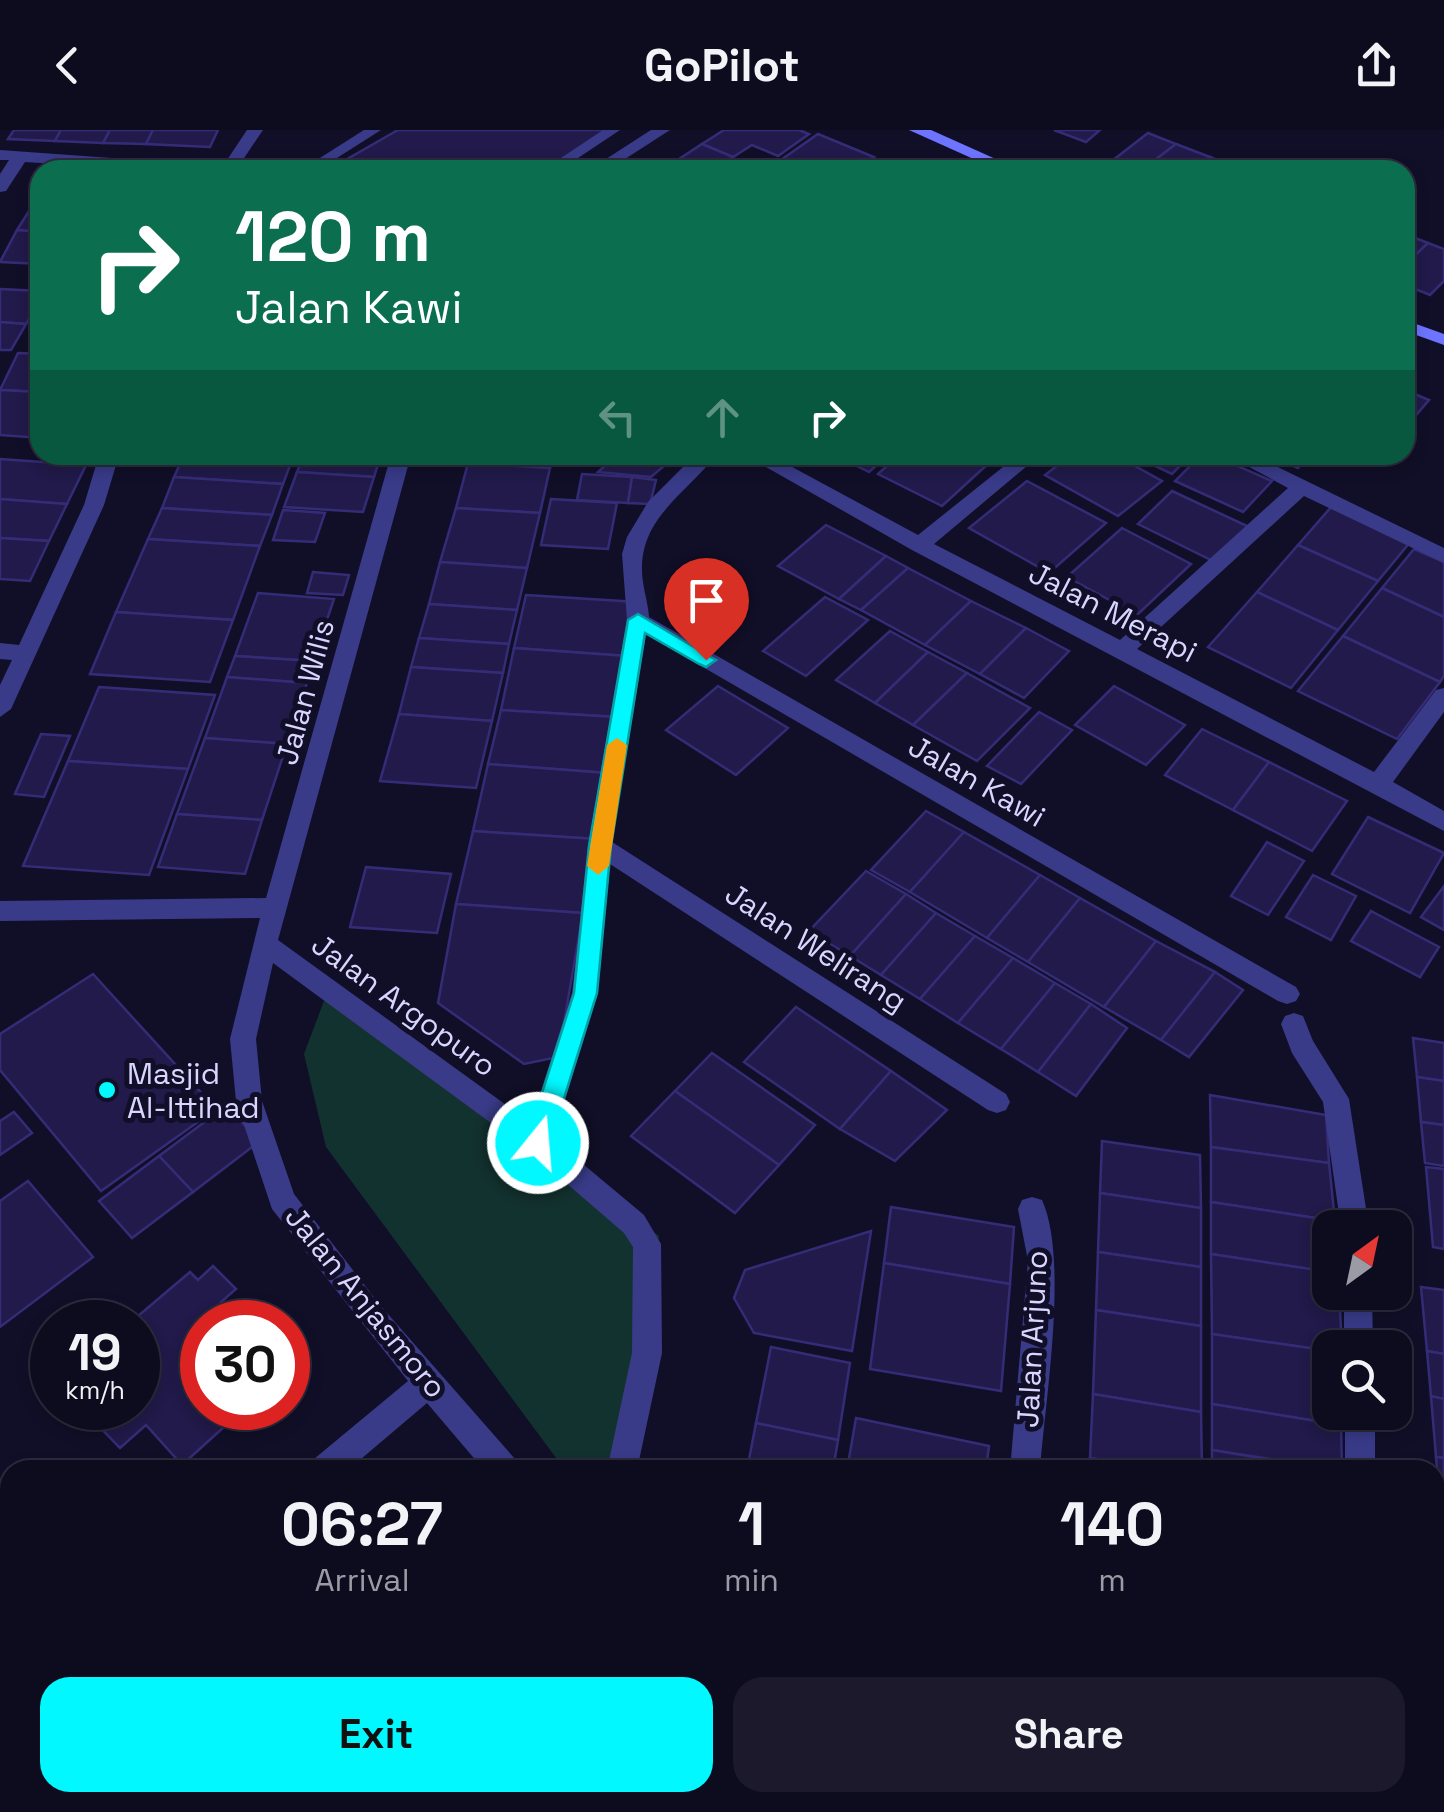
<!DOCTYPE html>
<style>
:root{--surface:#0d0b1e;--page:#1b192b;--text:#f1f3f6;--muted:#9a9ba4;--line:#2d2b3c;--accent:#02f8ff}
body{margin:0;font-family:"Space Grotesk",sans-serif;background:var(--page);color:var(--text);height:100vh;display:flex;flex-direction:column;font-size:38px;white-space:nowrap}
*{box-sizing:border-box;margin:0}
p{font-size:32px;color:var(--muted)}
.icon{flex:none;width:55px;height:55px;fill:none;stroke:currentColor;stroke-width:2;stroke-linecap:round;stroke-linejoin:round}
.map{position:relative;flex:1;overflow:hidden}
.side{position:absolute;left:0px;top:1330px;width:1445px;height:352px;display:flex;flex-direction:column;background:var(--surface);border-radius:30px 30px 0 0;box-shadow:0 5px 15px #0003,0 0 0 2px var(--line)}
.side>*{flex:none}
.guide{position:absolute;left:30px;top:30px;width:1385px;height:305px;border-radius:30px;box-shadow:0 5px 15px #0003,0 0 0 2px var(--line);background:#0b6e4f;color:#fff;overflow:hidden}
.needle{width:65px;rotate:33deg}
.buttons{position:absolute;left:1312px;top:1080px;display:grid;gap:20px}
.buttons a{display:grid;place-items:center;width:100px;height:100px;border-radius:20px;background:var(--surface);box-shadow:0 5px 15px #0003,0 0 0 2px var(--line);font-size:50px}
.speed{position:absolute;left:30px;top:1170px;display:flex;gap:20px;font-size:50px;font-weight:700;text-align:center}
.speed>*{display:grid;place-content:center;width:130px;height:130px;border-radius:50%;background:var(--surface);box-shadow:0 5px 15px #0003,0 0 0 2px var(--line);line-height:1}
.speed small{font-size:25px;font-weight:400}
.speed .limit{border:15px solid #d22;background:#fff;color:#111}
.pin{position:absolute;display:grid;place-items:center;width:85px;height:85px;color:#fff;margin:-102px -42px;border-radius:50% 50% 50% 0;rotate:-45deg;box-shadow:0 0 10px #0007}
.pin .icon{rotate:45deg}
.me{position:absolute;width:110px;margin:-55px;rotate:17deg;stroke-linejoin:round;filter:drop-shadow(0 0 8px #0008)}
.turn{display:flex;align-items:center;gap:35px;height:210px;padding:0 40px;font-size:45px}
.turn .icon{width:130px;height:130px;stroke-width:2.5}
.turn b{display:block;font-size:70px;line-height:85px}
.lanes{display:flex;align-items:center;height:95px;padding:0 40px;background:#0003;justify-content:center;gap:50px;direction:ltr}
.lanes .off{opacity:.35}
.eta{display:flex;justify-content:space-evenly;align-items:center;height:170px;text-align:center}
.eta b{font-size:60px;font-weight:600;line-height:70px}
.primary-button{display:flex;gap:20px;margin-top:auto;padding:20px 40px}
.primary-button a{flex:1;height:115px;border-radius:30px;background:var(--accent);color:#111;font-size:40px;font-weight:600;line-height:115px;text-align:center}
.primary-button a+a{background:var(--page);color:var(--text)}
header{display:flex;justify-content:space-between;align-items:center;height:130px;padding:0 40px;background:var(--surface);font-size:45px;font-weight:600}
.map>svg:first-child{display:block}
</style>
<header><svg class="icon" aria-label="back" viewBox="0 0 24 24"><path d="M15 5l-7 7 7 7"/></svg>GoPilot<svg class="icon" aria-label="share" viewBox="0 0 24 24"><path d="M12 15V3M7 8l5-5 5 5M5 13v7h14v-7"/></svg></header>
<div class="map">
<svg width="1444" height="1682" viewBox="0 0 1444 1682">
<rect width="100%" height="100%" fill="#110f28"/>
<polygon fill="#12322f" points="330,855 659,1106 654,1191 620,1340 565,1340 326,1017 304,924"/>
<g fill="#211a4a" stroke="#352c77" stroke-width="2.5">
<polygon points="14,0 61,0 55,11 8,9"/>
<polygon points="61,0 110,0 103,13 55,11"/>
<polygon points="110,0 153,0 146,14 103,13"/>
<polygon points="153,0 218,0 210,17 146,14"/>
<polygon points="398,0 609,0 544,40 328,40"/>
<polygon points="724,0 799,0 809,4 778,26 752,15 733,27 702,14"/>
<polygon points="1054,0 1100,0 1086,12"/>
<polygon points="1148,3 1176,14 1142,40 1122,40 1108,34"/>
<polygon points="818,4 874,27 855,40 797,40 778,32"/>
<polygon points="702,14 733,27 714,40 690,40 673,33"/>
<polygon points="1176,14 1210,27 1195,40 1142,40"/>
<polygon points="1210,27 1242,40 1195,40"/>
<polygon points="34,73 40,74 40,102 17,100"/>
<polygon points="17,100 40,102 40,134 0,132"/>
<polygon points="1405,104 1428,113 1405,135"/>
<polygon points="1428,113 1444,119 1444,151 1430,165 1405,155 1405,135"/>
<polygon points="0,159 40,161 40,169 26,194 0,192"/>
<polygon points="0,192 26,194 11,220 0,220"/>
<polygon points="18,223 40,224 40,262 0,260"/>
<polygon points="0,260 40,262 40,308 0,305"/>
<polygon points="1405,260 1429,270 1405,298"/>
<polygon points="184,325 294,325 283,354 174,347"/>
<polygon points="304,325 381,325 374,347 297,342"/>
<polygon points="470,325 553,325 550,338 468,333"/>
<polygon points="617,325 677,325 651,347 598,342"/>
<polygon points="835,325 888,325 869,342"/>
<polygon points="899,325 975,325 990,332 942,376 878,344"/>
<polygon points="1071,325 1115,325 1162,351 1118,386 1045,345"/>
<polygon points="1132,325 1191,325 1172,344"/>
<polygon points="1201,325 1213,325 1272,351 1243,382 1175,351"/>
<polygon points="1268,325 1310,325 1298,338"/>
<polygon points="0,329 86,335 67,374 0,369"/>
<polygon points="468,333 550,338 540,383 456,378"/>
<polygon points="297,342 374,347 363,382 284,377"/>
<polygon points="582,344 632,347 628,373 577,370"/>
<polygon points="174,347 283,354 272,385 162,378"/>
<polygon points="632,347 656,350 650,374 628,373"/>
<polygon points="1027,351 1106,393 1049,443 969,398"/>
<polygon points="1172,361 1249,397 1215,432 1138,394"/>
<polygon points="0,369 67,374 49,411 0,408"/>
<polygon points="551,369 617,373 608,419 541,415"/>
<polygon points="1332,376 1411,411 1378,451 1298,415"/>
<polygon points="162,378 272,385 260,416 148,409"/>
<polygon points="456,378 540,383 527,438 440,432"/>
<polygon points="283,380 325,383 315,412 273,410"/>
<polygon points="826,395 886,426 839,469 778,436"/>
<polygon points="1122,398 1191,434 1137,485 1067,447"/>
<polygon points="0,408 49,411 30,451 0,449"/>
<polygon points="148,409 260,416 233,490 116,482"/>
<polygon points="1298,415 1378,451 1338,500 1257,462"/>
<polygon points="1414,419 1444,432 1444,487 1382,458"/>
<polygon points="886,426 908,438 861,480 839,469"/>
<polygon points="440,432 527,438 517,480 429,474"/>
<polygon points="908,438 971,471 925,515 861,480"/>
<polygon points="313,442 349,445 343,465 307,463"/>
<polygon points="1382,458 1444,487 1444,546 1440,552 1343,506"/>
<polygon points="1257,462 1338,500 1291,558 1208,517"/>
<polygon points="258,463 334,469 313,531 235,526"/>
<polygon points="526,465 637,472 627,526 514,518"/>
<polygon points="825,467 868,490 806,546 763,521"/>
<polygon points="971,471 1026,498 980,544 925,515"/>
<polygon points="429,474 517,480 509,514 419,508"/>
<polygon points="116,482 233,490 210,552 90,544"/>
<polygon points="1026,498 1069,521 1024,568 980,544"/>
<polygon points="890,501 928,522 875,573 836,550"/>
<polygon points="1343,506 1440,552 1397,609 1298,561"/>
<polygon points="419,508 509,514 503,543 411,537"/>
<polygon points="514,518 627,526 617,587 501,580"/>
<polygon points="928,522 967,543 913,595 875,573"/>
<polygon points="235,526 313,531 307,553 227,547"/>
<polygon points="411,537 503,543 492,591 399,584"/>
<polygon points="967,543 1030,578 977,631 913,595"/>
<polygon points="227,547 307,553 287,614 205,608"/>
<polygon points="718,556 788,598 736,645 666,600"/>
<polygon points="1114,556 1185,595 1146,635 1075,595"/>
<polygon points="99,557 215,565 188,639 68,631"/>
<polygon points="501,580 617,587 607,643 488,634"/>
<polygon points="1039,582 1072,600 1021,654 987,636"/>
<polygon points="399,584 492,591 476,658 380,651"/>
<polygon points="1202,599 1269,632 1233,680 1165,645"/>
<polygon points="41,604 70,606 44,667 15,664"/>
<polygon points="205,608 287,614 262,690 177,684"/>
<polygon points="68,631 188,639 149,745 23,736"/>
<polygon points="1269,632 1347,671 1312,721 1233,680"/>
<polygon points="488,634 607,643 596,709 473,701"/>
<polygon points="926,681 964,702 910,762 871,740"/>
<polygon points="177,684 262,690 245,744 158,737"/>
<polygon points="1368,687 1444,723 1410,783 1332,744"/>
<polygon points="473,701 596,709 583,783 456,774"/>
<polygon points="964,702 1040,745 987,808 910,762"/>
<polygon points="1267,712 1304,731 1268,785 1231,766"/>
<polygon points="366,737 451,744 437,803 350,797"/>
<polygon points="866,741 906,764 850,826 809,801"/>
<polygon points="1040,745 1080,768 1028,832 987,808"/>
<polygon points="1313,745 1356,766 1331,810 1286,787"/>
<polygon points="1444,756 1444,800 1421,787"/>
<polygon points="906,764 936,783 881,845 850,826"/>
<polygon points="1080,768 1156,811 1104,877 1028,832"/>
<polygon points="456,774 583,783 558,927 524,934 438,873"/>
<polygon points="1371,781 1439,817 1420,847 1351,811"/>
<polygon points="936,783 975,806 920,869 881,845"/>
<polygon points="975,806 1013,828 958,893 920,869"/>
<polygon points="1156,811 1215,842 1161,910 1104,877"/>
<polygon points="1013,828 1055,853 1001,919 958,893"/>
<polygon points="1215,842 1243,860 1189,927 1161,910"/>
<polygon points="93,844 216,979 101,1061 0,940 0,904"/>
<polygon points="1055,853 1091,874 1038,942 1001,919"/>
<polygon points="1091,874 1127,898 1076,966 1038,942"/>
<polygon points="796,877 891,941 840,999 744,932"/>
<polygon points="1413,908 1444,913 1444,951 1417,947"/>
<polygon points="712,923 815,995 779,1035 675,961"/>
<polygon points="891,941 947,980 895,1031 840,999"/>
<polygon points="1417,947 1444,951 1444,995 1421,992"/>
<polygon points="675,961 779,1035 735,1083 631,1006"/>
<polygon points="1210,965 1326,985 1329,1033 1211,1017"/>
<polygon points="226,976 260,1011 193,1062 159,1026"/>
<polygon points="14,982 32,1003 0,1025 0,991"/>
<polygon points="1421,992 1444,995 1444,1036 1425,1033"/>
<polygon points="1102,1011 1200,1025 1201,1078 1100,1063"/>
<polygon points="1211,1017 1329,1033 1335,1091 1211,1072"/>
<polygon points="159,1026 193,1062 132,1108 99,1071"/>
<polygon points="1426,1037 1444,1039 1444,1119 1433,1117"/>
<polygon points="28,1051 93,1127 0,1197 0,1071"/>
<polygon points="1100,1063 1201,1078 1201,1137 1098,1122"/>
<polygon points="1211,1072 1335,1091 1335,1098 1330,1098 1330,1142 1211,1124"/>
<polygon points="891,1077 1014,1097 1010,1154 884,1133"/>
<polygon points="871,1101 852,1221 754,1203 734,1168 745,1140"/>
<polygon points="1098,1122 1201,1137 1201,1196 1096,1180"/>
<polygon points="1211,1124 1330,1142 1330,1162 1339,1162 1342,1218 1330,1218 1330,1221 1212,1204"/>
<polygon points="884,1133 1010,1154 1001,1261 870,1239"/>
<polygon points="213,1136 236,1159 221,1172 242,1192 202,1192 202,1278 245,1278 182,1335 146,1295 120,1318 92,1289 105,1278 138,1278 138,1192 131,1192 190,1142 198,1150"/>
<polygon points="1421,1157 1444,1160 1444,1224 1427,1221"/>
<polygon points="1096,1180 1201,1196 1201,1282 1093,1264"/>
<polygon points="1212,1204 1330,1221 1330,1282 1341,1282 1341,1295 1212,1274"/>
<polygon points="771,1217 850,1233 838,1310 756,1293"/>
<polygon points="1427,1221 1444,1224 1444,1269 1431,1266"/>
<polygon points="1093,1264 1201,1282 1202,1340 1165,1340 1090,1328"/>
<polygon points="1431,1266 1444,1269 1444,1328 1436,1327"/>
<polygon points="1212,1274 1341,1295 1342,1340 1212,1320"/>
<polygon points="856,1288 989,1316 986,1340 847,1340"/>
<polygon points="756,1293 838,1310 833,1340 747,1340"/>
<polygon points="1212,1320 1331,1340 1212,1340"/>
<polygon points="1436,1327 1444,1328 1444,1386 1441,1385"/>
<polygon points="1090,1328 1165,1340 1090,1340"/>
<polygon points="255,1672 297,1672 286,1682 260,1682"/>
<polygon points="297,1672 407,1672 413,1682 286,1682"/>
<polygon points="562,1672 692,1672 700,1682 554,1682"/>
</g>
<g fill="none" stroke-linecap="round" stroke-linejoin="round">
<g fill="#393b89" fill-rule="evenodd">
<polygon points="364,0 381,0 318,40 301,40"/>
<polygon points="603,0 620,0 560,40 543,40"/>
</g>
<g fill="#393b89" fill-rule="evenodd">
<polygon points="247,0 263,0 236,40 148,40 25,32 6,61 0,62 0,44 9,30 0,30 0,20 223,36"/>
<polygon points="651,0 670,0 608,40 589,40"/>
<polygon points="99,325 119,325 104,375 11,579 0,587 0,555 12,530 0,529 0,513 19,515 84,375"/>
<path d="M391,325H411L278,810L531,993L572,863L588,716L627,490L622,424L627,407L648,372L695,325H716C687,363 641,387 642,440C642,456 648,471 649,487L1296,857L1300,864L1296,871L1287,874L1278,871L646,504L612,712L1006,964L1010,972L1006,980L997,983L988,980L610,734L598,863L553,1009L644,1085L661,1114L662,1223L637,1340H607L632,1223L633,1117L624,1103L529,1021L273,833L256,909L262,971L294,1064L380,1175L515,1329L519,1340H484L427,1273L348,1340H310L314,1329L408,1251L272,1079L236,971L230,909L260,788L0,791V771L266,768Z"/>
<polygon points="745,325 770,325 918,405 1018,325 1040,325 934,414 1120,510 1288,358 1227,325 1253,325 1444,418 1444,433 1304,366 1137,519 1374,642 1436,560 1444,558 1444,582 1393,652 1444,681 1444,701 912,420"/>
<polygon points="1294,883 1303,886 1313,911 1349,969 1369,1098 1341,1098 1323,972 1292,923 1281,894 1285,886"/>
<path d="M1032,1067L1042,1070C1069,1130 1045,1271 1040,1340H1010L1028,1131L1018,1079L1022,1070Z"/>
<polygon points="1344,1162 1372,1162 1373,1218 1344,1218"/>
<rect x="1345" y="1282" width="30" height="58"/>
<polygon points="0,1491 10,1495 10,1540 0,1536"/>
<polygon points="10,1585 10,1622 0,1627 0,1590"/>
<polygon points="69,1672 104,1672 108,1682 73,1682"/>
<polygon points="802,1672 853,1672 857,1682 806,1682"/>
<polygon points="981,1672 1015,1672 1014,1682 980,1682"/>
<polygon points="1361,1672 1395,1672 1396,1682 1362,1682"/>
</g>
<g fill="#6d74ff" fill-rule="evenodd">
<polygon points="909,0 931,0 1020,40 998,40"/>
<polygon points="1405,190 1444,204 1444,215 1405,201"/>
</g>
</g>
<polygon fill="#02f8ff" stroke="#01a1a6" stroke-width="2.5" points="638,484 716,530 706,537 699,534 645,503 611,716 597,863 550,1013 546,1021 538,1024 529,1021 526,1013 574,863 589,716 628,490"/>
<polygon fill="#f59e0b" points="617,608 627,615 609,736 598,745 587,736 607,615"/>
<circle fill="#02f8ff" stroke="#110f28" stroke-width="4" cx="107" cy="960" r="10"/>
<g text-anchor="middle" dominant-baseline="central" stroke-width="10" stroke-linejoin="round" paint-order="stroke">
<g font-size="30" fill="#d8d6ff" stroke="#110f28">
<text transform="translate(1113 482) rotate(27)">Jalan Merapi</text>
<text transform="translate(305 562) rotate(-75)">Jalan Wilis</text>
<text transform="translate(977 651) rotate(30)">Jalan Kawi</text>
<text transform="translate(816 817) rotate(33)">Jalan Welirang</text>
<text transform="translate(404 875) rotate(36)">Jalan Argopuro</text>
<text transform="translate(366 1172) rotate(51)">Jalan Anjasmoro</text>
<text transform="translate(1032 1209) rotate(-87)">Jalan Arjuno</text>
</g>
<g font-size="30" fill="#d8d6ff" stroke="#110f28" text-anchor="start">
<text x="127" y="943">Masjid<tspan x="127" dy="34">Al-Ittihad</tspan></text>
</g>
</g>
</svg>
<div class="buttons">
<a><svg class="needle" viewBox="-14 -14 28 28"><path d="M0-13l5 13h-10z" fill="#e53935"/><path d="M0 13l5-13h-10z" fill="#9a9ba4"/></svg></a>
<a><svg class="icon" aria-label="search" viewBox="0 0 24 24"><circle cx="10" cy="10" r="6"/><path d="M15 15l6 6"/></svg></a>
</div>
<div class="speed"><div>19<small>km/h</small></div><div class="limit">30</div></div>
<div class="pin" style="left:706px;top:530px;background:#d93025"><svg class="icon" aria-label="arrive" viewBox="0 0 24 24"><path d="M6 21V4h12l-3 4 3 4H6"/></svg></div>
<svg class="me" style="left:538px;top:1013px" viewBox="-20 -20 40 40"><circle r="17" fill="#02f8ff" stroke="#fff" stroke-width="3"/><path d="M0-11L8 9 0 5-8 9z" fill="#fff"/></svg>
<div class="guide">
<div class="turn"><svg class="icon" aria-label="right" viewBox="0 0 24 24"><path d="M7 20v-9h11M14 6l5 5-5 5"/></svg><div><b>120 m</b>Jalan Kawi</div></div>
<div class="lanes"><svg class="icon off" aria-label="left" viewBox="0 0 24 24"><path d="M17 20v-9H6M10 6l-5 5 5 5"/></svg><svg class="icon off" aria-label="ahead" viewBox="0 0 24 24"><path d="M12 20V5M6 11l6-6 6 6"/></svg><svg class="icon" aria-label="right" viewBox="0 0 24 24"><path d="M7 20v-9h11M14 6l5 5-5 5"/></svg></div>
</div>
<section class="side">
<div class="eta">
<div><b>06:27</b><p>Arrival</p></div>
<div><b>1</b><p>min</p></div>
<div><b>140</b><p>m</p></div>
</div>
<div class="primary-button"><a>Exit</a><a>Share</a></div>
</section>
</div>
